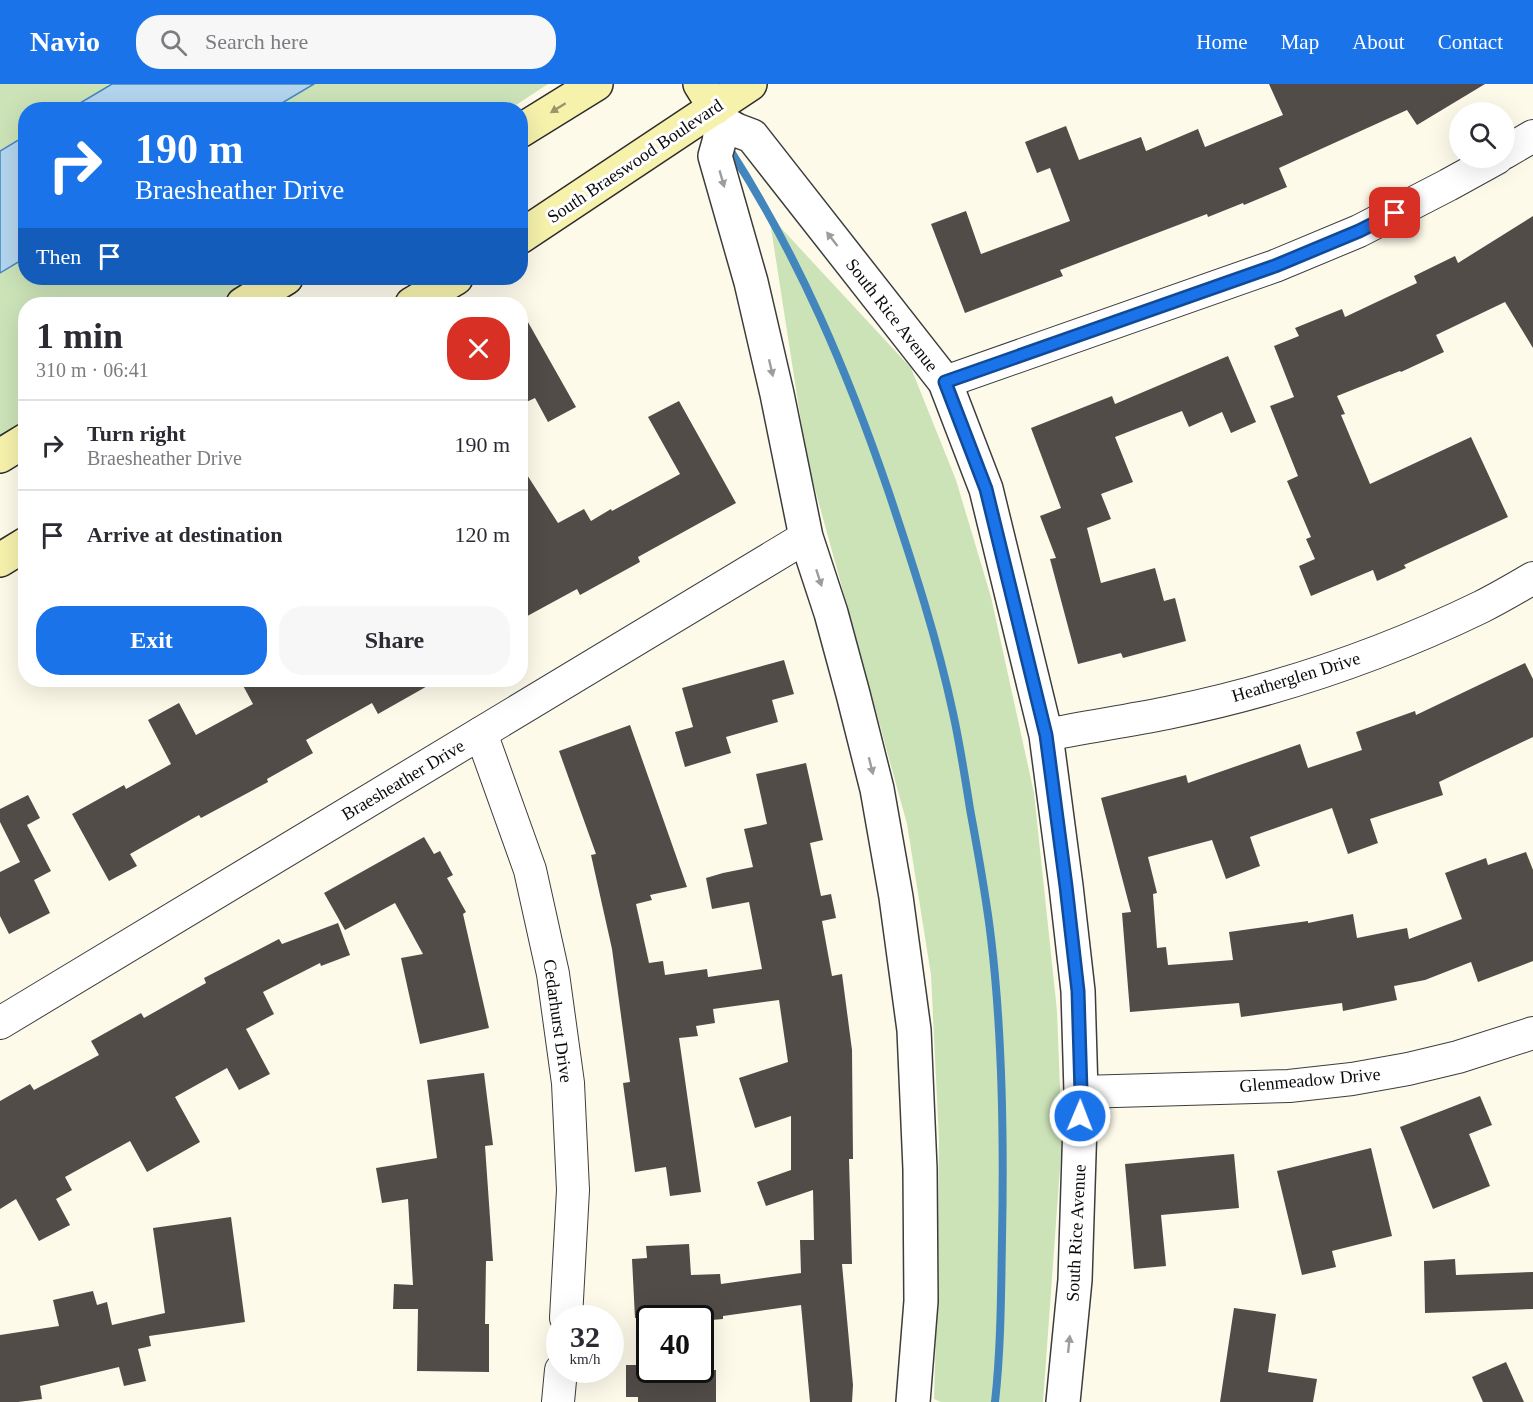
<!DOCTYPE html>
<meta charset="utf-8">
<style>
:root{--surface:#fff;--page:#f7f7f7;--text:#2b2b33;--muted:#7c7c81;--line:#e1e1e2;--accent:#1a73e8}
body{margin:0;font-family:"Times New Roman",serif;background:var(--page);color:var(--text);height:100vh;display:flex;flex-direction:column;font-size:22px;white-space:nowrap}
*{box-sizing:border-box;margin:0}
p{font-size:20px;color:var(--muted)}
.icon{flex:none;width:33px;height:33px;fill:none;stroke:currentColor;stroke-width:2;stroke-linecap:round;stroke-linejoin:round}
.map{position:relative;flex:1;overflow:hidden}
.details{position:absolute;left:18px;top:213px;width:510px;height:390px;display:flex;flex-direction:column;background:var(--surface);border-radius:24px;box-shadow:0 6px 24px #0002}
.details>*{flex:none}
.hud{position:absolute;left:18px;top:18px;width:510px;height:183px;border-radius:24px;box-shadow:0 6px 24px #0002;background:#1a73e8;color:#fff;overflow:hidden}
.tools{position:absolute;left:1449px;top:18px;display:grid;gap:12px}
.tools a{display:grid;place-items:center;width:66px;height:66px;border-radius:50%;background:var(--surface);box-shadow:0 6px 24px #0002;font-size:30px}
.speed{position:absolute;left:546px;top:1221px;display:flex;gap:12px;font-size:30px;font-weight:700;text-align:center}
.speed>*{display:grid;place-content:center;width:78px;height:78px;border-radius:50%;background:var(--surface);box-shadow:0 6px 24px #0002;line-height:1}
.speed small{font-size:15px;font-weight:400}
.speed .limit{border:3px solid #111;border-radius:9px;background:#fff;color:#111}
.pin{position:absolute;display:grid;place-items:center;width:51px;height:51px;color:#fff;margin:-26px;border-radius:12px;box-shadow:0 3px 9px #0006}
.me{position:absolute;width:66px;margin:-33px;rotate:1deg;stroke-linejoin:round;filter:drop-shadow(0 0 4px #0008)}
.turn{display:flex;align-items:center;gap:21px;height:126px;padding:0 18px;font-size:27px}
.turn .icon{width:78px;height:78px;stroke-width:2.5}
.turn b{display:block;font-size:42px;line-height:51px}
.then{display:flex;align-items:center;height:57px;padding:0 18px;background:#0003;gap:12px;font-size:22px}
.round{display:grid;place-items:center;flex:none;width:63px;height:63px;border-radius:24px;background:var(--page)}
.overview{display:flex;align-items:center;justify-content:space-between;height:102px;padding:0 18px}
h1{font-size:36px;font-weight:700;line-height:45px}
.primary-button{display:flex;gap:12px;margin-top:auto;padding:12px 18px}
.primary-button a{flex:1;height:69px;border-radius:24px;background:var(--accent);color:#fff;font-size:24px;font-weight:700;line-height:69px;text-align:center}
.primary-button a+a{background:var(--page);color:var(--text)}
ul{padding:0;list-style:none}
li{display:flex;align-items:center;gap:18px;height:90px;padding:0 18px;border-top:2px solid var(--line)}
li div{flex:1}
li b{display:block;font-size:22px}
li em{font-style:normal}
header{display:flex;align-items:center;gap:36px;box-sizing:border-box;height:84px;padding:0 30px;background:var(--accent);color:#fff}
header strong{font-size:28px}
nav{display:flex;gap:33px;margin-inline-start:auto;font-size:21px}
.search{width:420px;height:54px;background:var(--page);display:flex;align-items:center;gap:15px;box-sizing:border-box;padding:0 21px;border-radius:24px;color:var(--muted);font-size:22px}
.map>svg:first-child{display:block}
</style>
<header>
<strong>Navio</strong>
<div class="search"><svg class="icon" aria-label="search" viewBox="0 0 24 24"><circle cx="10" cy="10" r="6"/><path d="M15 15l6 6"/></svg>Search here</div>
<nav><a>Home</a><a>Map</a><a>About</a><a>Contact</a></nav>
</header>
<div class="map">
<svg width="1533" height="1318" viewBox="0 0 1533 1318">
<rect width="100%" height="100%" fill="#fdfaea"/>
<g fill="#cce3b8">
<polygon points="0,0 548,0 510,25 26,26 26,194 256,194 215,220 26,220 25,336 0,352"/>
<polygon points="769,131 911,284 956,396 991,513 1034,709 1057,927 1062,1056 1043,1318 941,1318 934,1315 937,1221 939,1056 931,891 907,740 807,376"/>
</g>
<g fill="#b4d5ee" stroke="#4386bd" stroke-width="1.5">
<polygon points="112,0 314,0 272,25 70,25"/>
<polygon points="25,52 25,174 0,189 0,67"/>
</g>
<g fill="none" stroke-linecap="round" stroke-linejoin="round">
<path stroke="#4386bd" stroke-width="8" d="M730,66C799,173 848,289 889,409C913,481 937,554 953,629C960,661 965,693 970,725C978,768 986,811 991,854C1003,954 1004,1055 1002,1155C1001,1209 1001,1264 995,1318"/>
</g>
<g fill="#524c48">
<polygon points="1269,0 1485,0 1417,41 1407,26 1279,84 1287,103 1244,121 1243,119 1208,133 1207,130 1060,186 1063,192 965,229 931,140 966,127 981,170 1070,137 1050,84 1037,89 1025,58 1066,42 1079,76 1141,53 1146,67 1198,45 1205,63 1283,31"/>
<polygon points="1533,132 1533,264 1505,218 1436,251 1444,268 1401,288 1400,287 1337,312 1345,330 1341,331 1370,400 1471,353 1508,433 1404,481 1406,484 1377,497 1373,486 1311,512 1299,482 1315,475 1306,455 1311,453 1287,397 1298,392 1270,322 1294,313 1274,262 1299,252 1295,244 1342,225 1345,233 1417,199 1414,192 1455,172 1458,179"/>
<polygon points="520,224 576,323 548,338 535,314 520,321"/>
<polygon points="1228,272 1256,338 1231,349 1222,328 1189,343 1182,327 1115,353 1133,398 1101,410 1111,435 1087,444 1101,499 1155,484 1164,517 1175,514 1186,557 1123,574 1121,569 1078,580 1050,475 1056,474 1040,432 1061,424 1031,344 1112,312 1115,320"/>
<polygon points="679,317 736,419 638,473 640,478 580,511 577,505 520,536 520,380 558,439 584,425 591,437 611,425 612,427 680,390 648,333"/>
<polygon points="784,576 794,610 772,616 778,638 726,653 731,669 685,683 675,648 693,643 682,604"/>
<polygon points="1525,579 1533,595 1533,653 1439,698 1443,711 1370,735 1378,759 1348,770 1332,724 1250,753 1260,782 1226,795 1212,756 1148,773 1157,809 1153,810 1157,864 1166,863 1168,881 1233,876 1229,848 1308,837 1308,839 1353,830 1357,854 1407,844 1409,855 1462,835 1445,789 1486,774 1488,781 1526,768 1533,786 1533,877 1478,898 1471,878 1425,896 1394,902 1397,916 1343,927 1342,919 1241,933 1239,919 1130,928 1122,829 1131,828 1101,714 1186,691 1188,699 1300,660 1308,684 1362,666 1356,648 1415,627 1416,631"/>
<polygon points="240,596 438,596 378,630 372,619 306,656 313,669 267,695 268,698 201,734 199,731 130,770 137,782 109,797 72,730 124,701 126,705 171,680 148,636 179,619 196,651 253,620"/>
<polygon points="630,641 687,803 650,811 652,816 636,820 649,879 663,877 665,891 707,885 708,893 762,885 749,818 712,825 706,794 723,789 753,783 744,745 767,740 756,690 806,679 823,756 810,759 821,812 831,810 836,834 822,837 832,892 842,890 852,966 853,1075 849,1075 852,1180 842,1180 853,1301 852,1318 810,1318 801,1221 723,1232 723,1235 700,1237 700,1234 635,1234 632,1175 647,1174 646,1162 689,1160 691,1191 720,1190 721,1200 801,1189 800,1156 814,1156 813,1106 766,1122 757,1098 791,1086 791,1032 755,1044 739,994 788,978 779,916 713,925 715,939 696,942 698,952 679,954 701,1108 670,1112 666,1083 635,1088 623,999 630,998 612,865 591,771 596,770 559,667"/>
<polygon points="28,711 40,734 27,741 51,787 34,796 50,829 9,850 0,832 0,788 20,778 0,738 0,725"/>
<polygon points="424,753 434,770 440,767 453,791 447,794 466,828 463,830 489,944 420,960 401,874 423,870 395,819 345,846 324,809"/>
<polygon points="338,839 350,871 321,882 320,879 263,908 274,930 246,945 270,990 239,1006 227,984 175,1013 200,1058 147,1088 130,1057 65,1093 72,1106 56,1115 70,1141 39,1157 16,1115 0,1125 0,1017 30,1000 34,1006 99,971 91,957 141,929 144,934 206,899 204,894 279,855 282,860"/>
<polygon points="484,989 493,1061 485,1062 493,1177 486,1177 485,1240 489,1240 489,1288 417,1287 418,1225 393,1225 394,1200 413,1201 408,1115 382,1119 376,1084 437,1074 427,996"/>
<polygon points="1480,1012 1492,1041 1469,1050 1490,1102 1433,1125 1400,1043"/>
<polygon points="1371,1064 1392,1152 1332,1167 1336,1183 1302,1191 1277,1087"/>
<polygon points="1234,1070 1239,1124 1161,1131 1166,1182 1134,1185 1125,1080"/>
<polygon points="231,1133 245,1238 149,1252 151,1262 138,1265 146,1297 124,1302 119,1283 40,1302 42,1315 18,1318 0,1318 0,1251 59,1242 53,1216 93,1207 97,1221 107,1218 112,1241 165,1229 153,1144"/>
<polygon points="1455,1175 1456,1191 1533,1188 1533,1225 1425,1229 1424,1177"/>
<polygon points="1234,1224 1276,1230 1268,1288 1317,1295 1313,1318 1220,1318"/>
<polygon points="1506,1278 1524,1318 1483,1318 1472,1293"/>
<polygon points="626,1281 650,1281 650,1286 716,1286 716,1318 638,1318 638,1313 626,1313"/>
</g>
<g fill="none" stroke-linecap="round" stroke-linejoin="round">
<g stroke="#3d3d3d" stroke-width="34">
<g id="minor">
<polyline points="1504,69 1533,52"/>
<polyline points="945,298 1275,182 1359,147 1448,101 1497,74"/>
<polyline points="481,649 530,786 553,890 568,999 573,1106 566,1234"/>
<path d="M1046,651C1086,643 1127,637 1167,629C1275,607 1382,571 1481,523C1499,514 1516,504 1533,494"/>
<polyline points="0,939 806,453"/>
<polyline points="1081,1008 1289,1002 1352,995 1408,985 1458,973 1533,949"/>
<polyline points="558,1318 561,1286"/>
</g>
</g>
<g stroke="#3d3d3d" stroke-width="36">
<g id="tertiary">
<polyline points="715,24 722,38 736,46 752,52 945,298 986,405 1046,651 1066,802 1078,907 1081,1008 1075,1196 1063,1318"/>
<polyline points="722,38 719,58 715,72 751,198 777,310 806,453 831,529 853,610 877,705 896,813 914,946 920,1085 921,1217 913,1318"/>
</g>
</g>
<g stroke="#2c2c2c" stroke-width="36">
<g id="secondary">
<polyline points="700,0 715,24"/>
<polyline points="520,47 596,0"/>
<polyline points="520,153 750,0"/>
<polyline points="243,220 286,194"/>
<polyline points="412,220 456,194"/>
<polyline points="0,372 26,356"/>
<polyline points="0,476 26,460"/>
</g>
</g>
<use href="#minor" stroke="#fff" stroke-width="32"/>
<use href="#tertiary" stroke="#fff" stroke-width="33"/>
<use href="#secondary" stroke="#f6f2ac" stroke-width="33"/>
</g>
<defs><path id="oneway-solid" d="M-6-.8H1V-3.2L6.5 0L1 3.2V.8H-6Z" transform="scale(1.5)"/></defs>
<use fill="#98956b" href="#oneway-solid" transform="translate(558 24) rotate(148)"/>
<g fill="#9d9d9d">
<use href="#oneway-solid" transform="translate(722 95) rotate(74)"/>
<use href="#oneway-solid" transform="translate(832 155) rotate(-128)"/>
<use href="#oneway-solid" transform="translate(771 284) rotate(77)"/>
<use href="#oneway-solid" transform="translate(819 494) rotate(72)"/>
<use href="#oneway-solid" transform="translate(871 682) rotate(76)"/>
<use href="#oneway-solid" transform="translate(1069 1260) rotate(-84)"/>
</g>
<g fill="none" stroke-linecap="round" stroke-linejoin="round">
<g stroke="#114b97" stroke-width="15">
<polyline id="route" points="1080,1032 1081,1008 1078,907 1066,802 1046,651 986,405 945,298 1275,182 1359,147 1395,129"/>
</g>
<use href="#route" stroke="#1a73e8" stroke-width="10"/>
</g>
<g text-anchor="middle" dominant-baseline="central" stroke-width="6" stroke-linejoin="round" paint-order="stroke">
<g font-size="18" fill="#0a0a0a" stroke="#fff">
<text transform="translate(635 77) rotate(-34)">South Braeswood Boulevard</text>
<text transform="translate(892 231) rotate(52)">South Rice Avenue</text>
<text transform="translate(1296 593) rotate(-17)">Heatherglen Drive</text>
<text transform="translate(403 696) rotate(-31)">Braesheather Drive</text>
<text transform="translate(558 937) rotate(82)">Cedarhurst Drive</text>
<text transform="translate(1310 996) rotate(-5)">Glenmeadow Drive</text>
<text transform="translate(1076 1149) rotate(-87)">South Rice Avenue</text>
</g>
</g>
</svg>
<div class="tools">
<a><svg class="icon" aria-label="search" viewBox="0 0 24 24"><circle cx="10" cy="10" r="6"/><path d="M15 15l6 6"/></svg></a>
</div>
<div class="speed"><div>32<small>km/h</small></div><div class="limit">40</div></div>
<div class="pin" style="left:1395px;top:129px;background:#d93025"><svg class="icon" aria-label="arrive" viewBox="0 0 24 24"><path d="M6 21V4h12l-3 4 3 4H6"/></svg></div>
<svg class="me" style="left:1080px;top:1032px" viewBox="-20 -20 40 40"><circle r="17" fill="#1a73e8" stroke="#fff" stroke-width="3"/><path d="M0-11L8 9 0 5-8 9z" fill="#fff"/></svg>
<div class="hud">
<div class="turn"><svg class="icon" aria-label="right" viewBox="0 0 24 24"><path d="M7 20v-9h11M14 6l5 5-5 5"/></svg><div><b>190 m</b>Braesheather Drive</div></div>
<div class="then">Then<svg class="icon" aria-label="arrive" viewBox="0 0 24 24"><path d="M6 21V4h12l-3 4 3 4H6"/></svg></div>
</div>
<section class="details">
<div class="overview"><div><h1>1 min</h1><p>310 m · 06:41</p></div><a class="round" style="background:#d93025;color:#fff"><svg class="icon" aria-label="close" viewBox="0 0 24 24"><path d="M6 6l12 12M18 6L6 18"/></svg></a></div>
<ul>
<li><svg class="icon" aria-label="right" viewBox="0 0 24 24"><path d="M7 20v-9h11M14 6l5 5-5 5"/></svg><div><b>Turn right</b><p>Braesheather Drive</p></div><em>190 m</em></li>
<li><svg class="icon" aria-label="arrive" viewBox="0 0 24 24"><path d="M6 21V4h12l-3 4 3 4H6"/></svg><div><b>Arrive at destination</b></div><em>120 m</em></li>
</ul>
<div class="primary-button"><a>Exit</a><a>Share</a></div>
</section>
</div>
